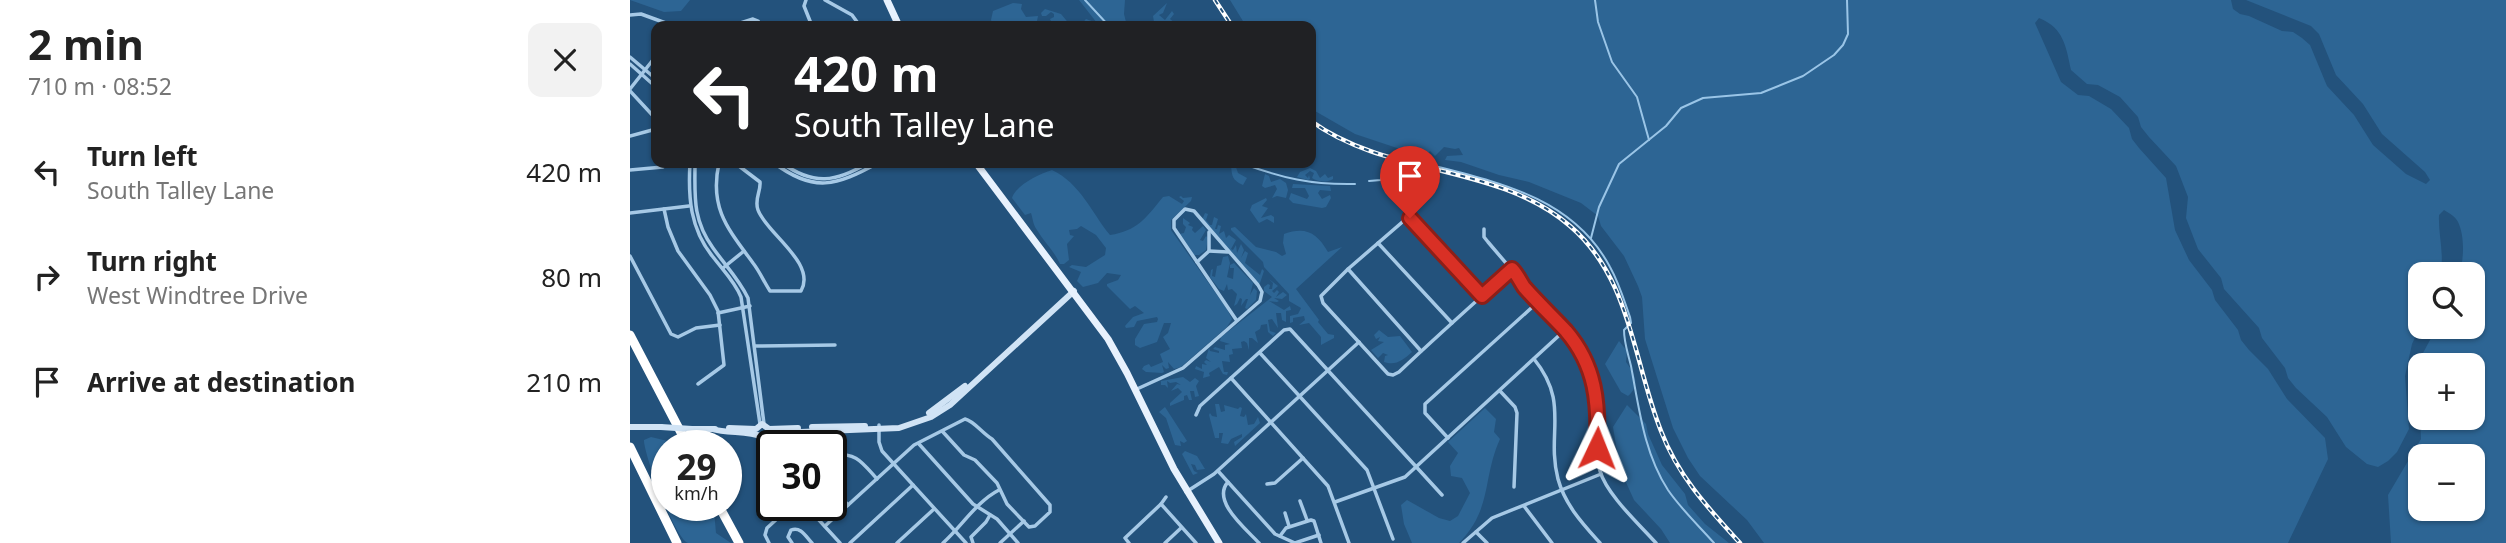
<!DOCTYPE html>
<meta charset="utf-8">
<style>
:root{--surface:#fff;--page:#f2f2f2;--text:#222;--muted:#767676}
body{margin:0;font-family:"Noto Sans",sans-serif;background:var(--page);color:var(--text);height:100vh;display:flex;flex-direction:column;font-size:26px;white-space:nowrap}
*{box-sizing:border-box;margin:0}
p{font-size:23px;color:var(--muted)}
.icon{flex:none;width:38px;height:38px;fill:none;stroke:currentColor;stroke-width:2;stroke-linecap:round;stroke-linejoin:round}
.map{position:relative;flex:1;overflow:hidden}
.drawer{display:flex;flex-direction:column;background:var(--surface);width:630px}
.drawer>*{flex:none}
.top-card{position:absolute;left:21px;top:21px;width:665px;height:147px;border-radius:14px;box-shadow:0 2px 5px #0004;background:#202124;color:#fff;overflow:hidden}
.buttons{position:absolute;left:1778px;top:262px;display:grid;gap:14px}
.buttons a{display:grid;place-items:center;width:77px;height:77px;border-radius:14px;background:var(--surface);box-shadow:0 2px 5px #0004;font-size:35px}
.speed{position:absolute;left:21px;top:430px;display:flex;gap:14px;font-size:35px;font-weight:700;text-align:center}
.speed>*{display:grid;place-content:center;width:91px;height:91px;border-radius:50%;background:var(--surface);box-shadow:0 2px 5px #0004;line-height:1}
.speed small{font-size:18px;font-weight:400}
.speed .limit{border:4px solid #111;border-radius:10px;background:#fff;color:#111}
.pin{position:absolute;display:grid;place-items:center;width:60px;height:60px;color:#fff;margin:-72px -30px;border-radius:50% 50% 50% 0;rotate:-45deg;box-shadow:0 0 7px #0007}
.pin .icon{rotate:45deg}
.me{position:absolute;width:77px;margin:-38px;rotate:2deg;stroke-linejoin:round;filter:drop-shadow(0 0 5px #0008)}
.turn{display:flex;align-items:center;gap:24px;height:147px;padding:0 28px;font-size:32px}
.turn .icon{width:91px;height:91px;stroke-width:2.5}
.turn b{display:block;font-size:49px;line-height:60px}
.round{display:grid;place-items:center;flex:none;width:74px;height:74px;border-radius:14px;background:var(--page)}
.summary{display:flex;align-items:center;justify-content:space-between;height:119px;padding:0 28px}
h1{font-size:42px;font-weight:700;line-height:52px}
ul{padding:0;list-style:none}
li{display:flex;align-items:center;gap:21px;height:105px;padding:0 28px}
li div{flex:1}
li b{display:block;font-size:26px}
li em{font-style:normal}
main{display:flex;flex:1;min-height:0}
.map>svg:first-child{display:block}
</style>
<main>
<section class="drawer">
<div class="summary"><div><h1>2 min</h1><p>710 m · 08:52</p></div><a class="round"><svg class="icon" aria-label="close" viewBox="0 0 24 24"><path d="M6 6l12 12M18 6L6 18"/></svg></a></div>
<ul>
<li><svg class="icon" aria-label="left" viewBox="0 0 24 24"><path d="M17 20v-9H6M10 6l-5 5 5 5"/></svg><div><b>Turn left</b><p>South Talley Lane</p></div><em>420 m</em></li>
<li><svg class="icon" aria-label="right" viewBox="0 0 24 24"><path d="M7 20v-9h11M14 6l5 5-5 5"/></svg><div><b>Turn right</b><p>West Windtree Drive</p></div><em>80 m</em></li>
<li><svg class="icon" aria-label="arrive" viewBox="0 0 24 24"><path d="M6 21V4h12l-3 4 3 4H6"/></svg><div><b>Arrive at destination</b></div><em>210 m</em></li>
</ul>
</section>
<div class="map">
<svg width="1876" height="543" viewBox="0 0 1876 543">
<rect width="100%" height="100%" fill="#23527c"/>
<g fill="#2d6594" fill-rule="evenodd">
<polygon points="0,0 60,0 51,11 34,12"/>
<polygon points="449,0 495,0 494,14 497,26 450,26 456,19 467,23"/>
<path d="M600,0H1601L1603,9L1610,14L1619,16L1652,31L1663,32L1672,38L1680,45L1697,86L1724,115L1743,145L1776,174L1796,184L1800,180L1795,172L1752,134L1733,104L1706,75L1689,34L1681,26L1616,0H1876V543H1761L1758,495L1791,439L1790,418H1843V366H1792L1793,353L1807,327H1843V275H1829C1834,261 1835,236 1828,222C1826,217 1819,213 1814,210L1809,215C1808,235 1815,255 1810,275H1790V327L1782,344L1775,376L1779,429L1767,452L1758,461L1748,467L1737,464L1716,447L1697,417L1666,388L1658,378L1655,368L1632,338L1629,328L1594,289L1591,278L1568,249L1556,218L1558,197L1546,166L1519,137L1511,127L1508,117L1490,97L1468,85L1457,84L1441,70C1436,47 1434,28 1409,18L1405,23L1431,82L1448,95L1459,96L1481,109L1499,128L1502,139L1509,148L1536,178L1545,230L1559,260L1582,290L1585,300L1608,330L1611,340L1619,350L1638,369L1657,399L1695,438L1698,459L1658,543H1134L1117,520L1070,476L1058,458L1043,428L1015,339L1012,297L1008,286L994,256L971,226L968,216L951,203L899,182L869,175L831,162L815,160L817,156L833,155L829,148L825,149L814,147L805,156L800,151L794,157L725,134L685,111L681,107V26H616ZM1790,457H1843V509H1790Z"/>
<polygon points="383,3 392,4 391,9 396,17 408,16 407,21 412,26 391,26 389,24 381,24 378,21 372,26 363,26 361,20 363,11"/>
<polygon points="537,3 533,13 529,15 535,20 542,11 544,14 540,19 545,23 546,26 516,26 531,24 530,22 524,22 523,16"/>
<polygon points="415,9 431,14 441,26 422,26 423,25 420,19 424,17 424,14 421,12 416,16 412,16 411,13"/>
<path d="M592,163H620L616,168L606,167L608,173L617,178L613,185C602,180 602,176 601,165Z"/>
<path d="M680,168L686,171L690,178L695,174L698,178L703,176V179C696,183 688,182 682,178L684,173L680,171L675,175L678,178L679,175L680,179L678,180L667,177L670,172Z"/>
<path d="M422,170C451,184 461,212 480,235C507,231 516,218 533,197L539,196L552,204L554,201L549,197L551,196L553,198L562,197L561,201L541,220V230L597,309L602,319L597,327L551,367L544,369L538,362L539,368L536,369L532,365L534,372L532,373L516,372L512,369L514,366L519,364L521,367L533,362L530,354L540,349L533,337L538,333L541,323H534L527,342L510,348L505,345V339L514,324L527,322L528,319L527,317L507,321L504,327L496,328L495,326L503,317L514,313L505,306L500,309L477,286V284L488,280L491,275L477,273L468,283L453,287L447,281L451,272L439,267L442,265L456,267L475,255L476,248L466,235L451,226L447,229L439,230L440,235L444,236L437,244L439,260L434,264H430C425,252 414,242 407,230C403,225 403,219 401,213L395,215L382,198C386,185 409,174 422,170Z"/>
<polygon points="635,174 639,176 641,182 650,179 656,183 658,190 656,198 647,196 642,198 647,189 645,185 635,188 632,186"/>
<polygon points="663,184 700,186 701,191 690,190 688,193 692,199 700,195 701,198 696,207 692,208 663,203 659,199 661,193 677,199 679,196 675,188 662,188"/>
<polygon points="636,198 637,200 632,206 638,208 631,218 641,215 644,217 644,223 637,219 629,223 620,210 622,205"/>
<polygon points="575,213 578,214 576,220 580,225 582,225 584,217 588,219 585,229 587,229 588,225 591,226 589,234 594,231 596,238 599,235 606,240 601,249 603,250 606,245 607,253 611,244 614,250 611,258 615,251 618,253 615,263 630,275 632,269 634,271 630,283 628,284 572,220"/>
<polygon points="553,218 560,223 558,225 563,227 562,230 565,233 573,226 576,230 570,240 573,241 576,236 578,238 576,250 569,255 564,255 549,234 554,233 556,227 553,224"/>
<path d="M605,227L626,247L646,252L652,256L656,254L653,243L654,234C676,226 687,233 698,252L712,247L666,289L689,320L688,322L698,334L704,335V338L691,345V337L679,323L669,325L675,320L674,316L663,318V322L660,323V316L668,314L671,308L659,301V294L634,267L633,262L601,230V228Z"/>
<polygon points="598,256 600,263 597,277 603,279 604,268 600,268 600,265 604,263 623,283 620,295 624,288 627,291 626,300 617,309 615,308 618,299 616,299 611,306 612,299 610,298 607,304 604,306 607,294 602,289 598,290 597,284 594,291 589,289 580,277 581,270 583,269 582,276 585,277 587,266 591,265 593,257"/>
<polygon points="639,279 648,286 642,291 644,293 647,290 649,292 646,297 653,292 657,295 652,299 644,298 649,301 647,302 639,301 654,310 660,306 661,310 656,311 656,322 652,320 651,313 646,313 648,328 642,319 638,320 640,331 646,333 643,336 638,332 637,324 631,325 630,329 625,332 628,343 622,338 619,338 619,350 617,343 614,341 611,342 612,348 602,349 603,354 599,355 600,362 592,361 594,372 598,372 597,375 593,374 589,367 579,373 580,376 573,378 574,372 565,369 566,366 572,369 572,364 577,365 574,362 576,360 581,362 576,358 579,348 580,351 589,353 589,351 583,349 585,347 595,350 595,345 600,344 590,341 591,337 642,297 634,291 634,287 638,284 640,285 639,289 642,289 643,283"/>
<path d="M749,330L758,337L770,336L782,352C773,360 766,366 754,362L755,356L758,355L753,353L748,358L741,350L754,342L748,341L750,337L746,339L744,335Z"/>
<path d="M989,341L997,351L996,362C1005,374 1011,385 998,396L991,392L975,364Z"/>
<polygon points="553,377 560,382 565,378 569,381 566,386 569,396 565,397 564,391 560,391 562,400 559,400 557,395 554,396 554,400 540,406 540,403 552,392 548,388 541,391 547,384 551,385 546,382 540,383 537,381 538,388 535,385 531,385 531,381"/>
<polygon points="585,404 589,404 591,412 595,411 594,405 608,409 610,407 612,408 610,416 614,417 616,414 618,425 624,424 628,417 630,423 605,446 604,442 612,437 612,434 601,439 598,444 591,443 593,433 589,433 589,438 585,438 579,415 580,413 582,416 587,417"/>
<polygon points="997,405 1016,424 1018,434 1032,465 1055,494 1058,505 1075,524 1099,543 1040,543 1031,529 1004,500 990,469 983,427"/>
<polygon points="535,407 557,441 554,443 550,441 551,446 545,445 536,418 529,412"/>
<path d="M855,408L866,419L864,432L870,439C852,479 863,508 829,543H782L774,524L771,505L777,500L809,518L820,521L828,516L840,493L832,478L821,476L820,466L828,453L818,442Z"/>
<path d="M21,437L46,443L48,446H37V506H82L84,511L86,533L101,543C88,543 69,543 58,543C45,539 13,452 14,440Z"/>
<polygon points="555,451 567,456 575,469 567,470 565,465 561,464 564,471 568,473 563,475 552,454"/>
</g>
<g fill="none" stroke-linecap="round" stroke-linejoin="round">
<g stroke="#9ac5e7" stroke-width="2">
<polyline points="455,0 479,26"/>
<polyline points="965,0 968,22 982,62 1007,97 1019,140"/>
<path d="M611,163C652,178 681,185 725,184"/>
<path d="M739,181L751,180L752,173C759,174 763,173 770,172C785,171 784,179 797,164C867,182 943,197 980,267C989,283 994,300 1000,317L1001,323L994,330C994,343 998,353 1001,366C1009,408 1014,453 1038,490C1051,509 1069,526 1084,543"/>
<polyline points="961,238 969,207 989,164 1036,126 1051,108 1073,98 1131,93 1173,76 1204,55 1213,45 1218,34 1217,0"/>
</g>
<g stroke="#a6c9e6" stroke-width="3.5">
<polyline points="176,0 174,6 182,26"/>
<polyline points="195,0 222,15 230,26"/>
<polyline points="0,15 11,14 44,26 101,26 123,19 128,21 131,26"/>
<polyline points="0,57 26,79"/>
<polyline points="0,64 26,87"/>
<polyline points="0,89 26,56"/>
<polyline points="0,91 26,119"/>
<polyline points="0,136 26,129"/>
<path d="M60,163C58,197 60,229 83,257C93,270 105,282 111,297L130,424"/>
<path d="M65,163C65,195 62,219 83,248C95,265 109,279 118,298L134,424"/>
<path d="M89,163C79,208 98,229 123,263C130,272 134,282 140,291H171C187,263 136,233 128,210C124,199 131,192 130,182L105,163"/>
<path d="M144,163C184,193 206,186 248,163"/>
<path d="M152,163C184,186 206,182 238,163"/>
<polyline points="0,170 33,167 38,163"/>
<polyline points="34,209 38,227 48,251 80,295 88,311 94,365 68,384"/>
<polyline points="0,213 59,206"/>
<path d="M854,229V237L858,242L951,351C960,368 967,386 969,407C970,428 963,451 970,471C977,495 1009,524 1026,543"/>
<polyline points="748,243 822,323"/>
<polyline points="579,251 598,252"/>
<polyline points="0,256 41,334 48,337 66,328 90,325"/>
<polyline points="567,262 579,251 579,232"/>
<polyline points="93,268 114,251"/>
<polyline points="718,269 791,351"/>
<path d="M852,296L784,221L777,218L718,269L691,296L693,303L758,374L763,375L769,372C806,337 844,303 882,269"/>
<polyline points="88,313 120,306"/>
<polyline points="125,346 205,345"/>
<polyline points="630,353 737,470 763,539"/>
<path d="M904,359C940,403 916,433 928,479C935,505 953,524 970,543"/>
<polyline points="601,378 698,486 719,543"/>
<polyline points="507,389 553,368 630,301 632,292 628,285 564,211 555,209 544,220 544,228 607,321"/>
<polyline points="870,391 885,407 887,413 884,487"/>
<polyline points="566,415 570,406 654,330 660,329 812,495"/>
<polyline points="249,425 249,442 252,451 336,543"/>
<path d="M136,436C130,448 133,458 142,468"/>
<polyline points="818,438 795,413 795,404 909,301"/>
<polyline points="289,444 343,504 367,519 388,543"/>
<path d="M201,454C227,453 231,461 247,479"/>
<polyline points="588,471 645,534 665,543 689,535"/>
<path d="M598,482C581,501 616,529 629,543"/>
<polyline points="637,484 645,483 673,458"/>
<polyline points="201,486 218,505"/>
<polyline points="556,492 584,474 729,342"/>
<polyline points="536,497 531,504 566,543"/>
<polyline points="670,501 677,520"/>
<polyline points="705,502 775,477 935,330"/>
<polyline points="176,506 210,543"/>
<polyline points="894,506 922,543"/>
<polyline points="655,513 659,526"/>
<path d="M195,526L284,445L335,419C344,421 352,433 362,439L420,505V512L405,526L399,527L377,504L367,483L345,460L334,455L313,432"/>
<polyline points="846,532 857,543"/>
<polyline points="650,536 656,528 681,520 684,521 691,543"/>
<polyline points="139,543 135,535 137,528 161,506"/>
<path d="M162,543L158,537L161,530C171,526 176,537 182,543"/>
<polyline points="220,543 283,485"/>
<polyline points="267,543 304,509"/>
<path d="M313,543C332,526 346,502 369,490"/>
<polyline points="343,543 341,537 356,522 360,515"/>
<polyline points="370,543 394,521"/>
<polyline points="499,543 495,538 531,504"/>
<polyline points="535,543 551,528"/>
<polyline points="833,543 862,518 971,474"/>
</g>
<g stroke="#d0e3f5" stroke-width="6">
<polyline points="299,413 335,386"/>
<polyline points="0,427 31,427"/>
<polyline points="182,427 235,426"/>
<polyline points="99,428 126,429 132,424 139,429 168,428"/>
<polyline points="62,429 85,429"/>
<path d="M82,429C98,434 119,430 132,437L146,433L269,428L301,417L320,405L444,291"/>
</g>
<g stroke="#e7f1fd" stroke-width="7">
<polyline points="257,0 269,26"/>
<polyline points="346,163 478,339 497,373 544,469 589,543"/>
</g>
<g stroke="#fff" stroke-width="9">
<polyline points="0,335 58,446"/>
<polyline points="0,447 47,543"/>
<polyline points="89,506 109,543"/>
</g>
<g stroke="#fff" stroke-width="4.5">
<g id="rail">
<polyline points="585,0 602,26"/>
<path d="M681,121C758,177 867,163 940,226C1001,278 1003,361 1031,431C1048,476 1078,508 1110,543"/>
</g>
</g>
<use href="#rail" stroke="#23527c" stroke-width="2" stroke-dasharray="5" stroke-linecap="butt"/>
<polyline stroke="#d0e3f5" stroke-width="6" points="31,427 62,429"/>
</g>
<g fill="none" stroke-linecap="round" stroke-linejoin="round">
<g stroke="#8d1f18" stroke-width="18">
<path id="route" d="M780,218L852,296L882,269C887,274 890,281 894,287C907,302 922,316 936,331C966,366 969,403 967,448"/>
</g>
<use href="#route" stroke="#d93025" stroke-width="12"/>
</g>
</svg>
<div class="buttons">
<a><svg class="icon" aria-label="search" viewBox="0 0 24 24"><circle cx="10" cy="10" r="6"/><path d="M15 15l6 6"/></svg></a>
<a>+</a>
<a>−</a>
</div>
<div class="speed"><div>29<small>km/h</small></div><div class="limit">30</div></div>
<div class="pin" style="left:780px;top:218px;background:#d93025"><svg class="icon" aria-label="arrive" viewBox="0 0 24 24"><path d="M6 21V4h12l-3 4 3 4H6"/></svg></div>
<svg class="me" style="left:967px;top:448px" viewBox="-20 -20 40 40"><path d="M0-17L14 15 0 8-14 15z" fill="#d93025" stroke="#fff" stroke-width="4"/></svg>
<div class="top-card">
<div class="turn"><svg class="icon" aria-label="left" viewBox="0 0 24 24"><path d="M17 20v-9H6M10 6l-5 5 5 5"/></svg><div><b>420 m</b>South Talley Lane</div></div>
</div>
</div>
</main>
